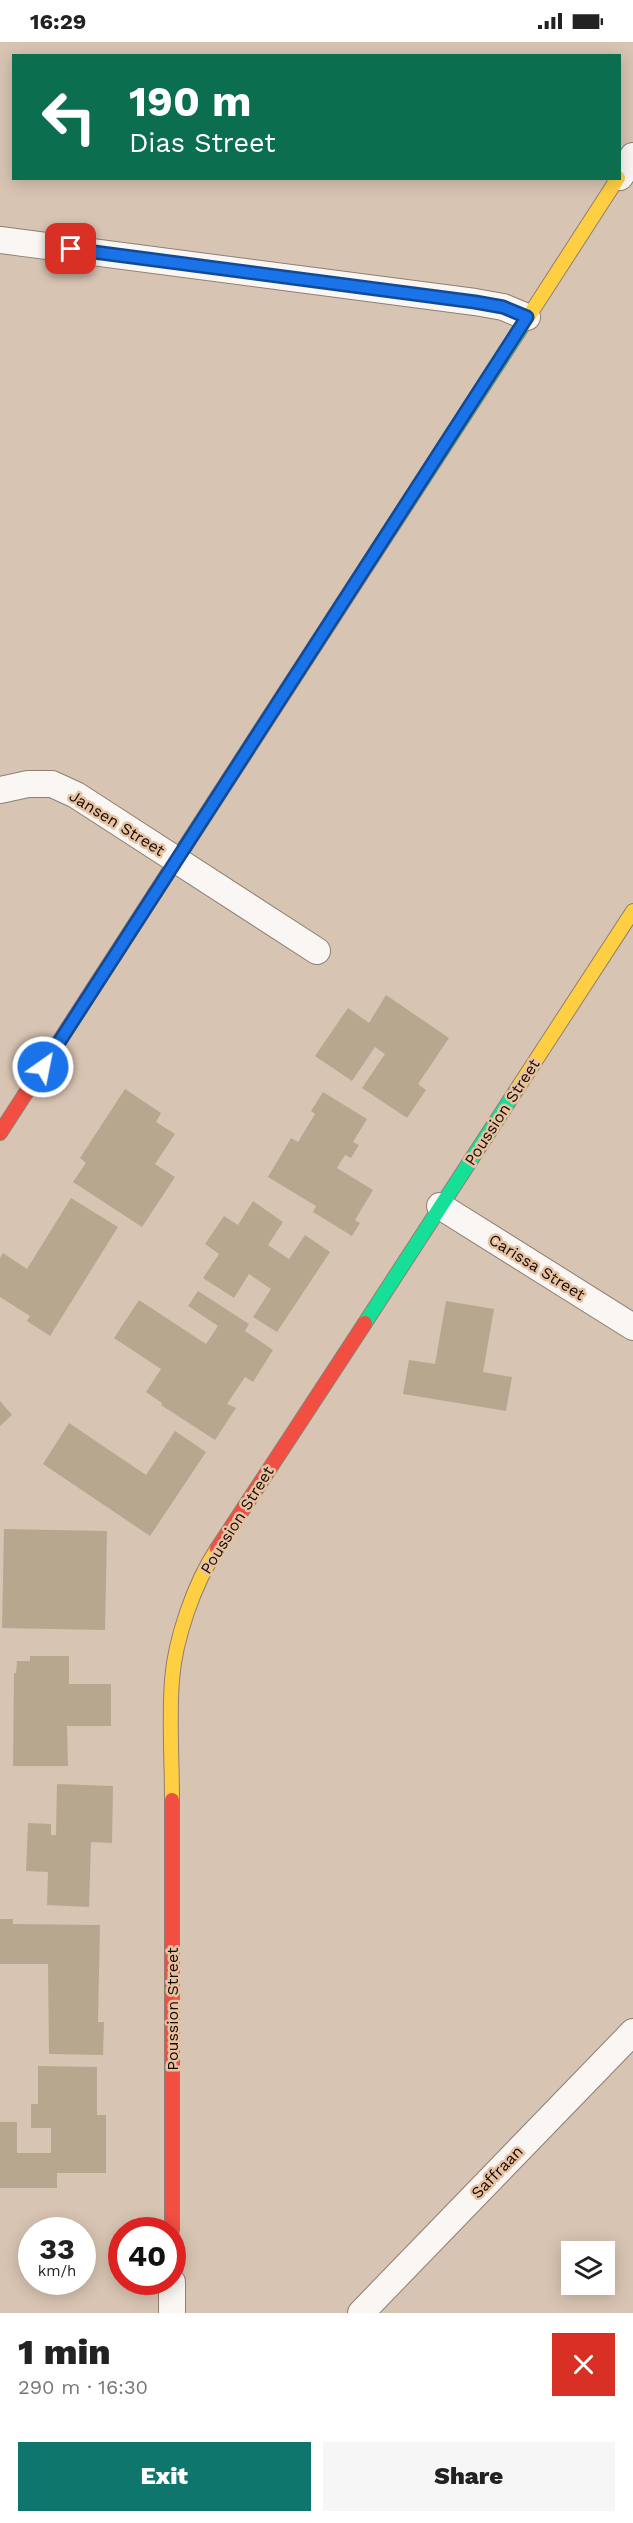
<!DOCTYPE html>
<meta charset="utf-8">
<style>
:root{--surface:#fff;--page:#f6f6f6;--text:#222;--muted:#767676;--accent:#0f766e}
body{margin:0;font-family:"Work Sans",sans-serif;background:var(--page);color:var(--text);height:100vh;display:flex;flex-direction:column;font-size:22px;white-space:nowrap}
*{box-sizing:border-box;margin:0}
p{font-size:20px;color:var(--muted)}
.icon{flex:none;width:33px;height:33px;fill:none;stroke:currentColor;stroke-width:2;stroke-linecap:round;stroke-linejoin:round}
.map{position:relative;height:2271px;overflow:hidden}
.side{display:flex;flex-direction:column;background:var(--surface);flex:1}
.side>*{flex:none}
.banner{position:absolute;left:12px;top:12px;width:609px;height:126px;border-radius:0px;box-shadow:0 3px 15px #0003;background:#0b6e4f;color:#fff;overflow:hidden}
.controls{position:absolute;left:561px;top:2199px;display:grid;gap:12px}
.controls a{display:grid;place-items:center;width:54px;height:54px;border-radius:0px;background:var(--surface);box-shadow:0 3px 15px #0003;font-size:30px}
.speed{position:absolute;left:18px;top:2175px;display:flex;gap:12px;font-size:30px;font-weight:700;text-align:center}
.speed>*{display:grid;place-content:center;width:78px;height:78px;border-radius:50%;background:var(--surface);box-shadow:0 3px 15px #0003;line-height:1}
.speed small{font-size:15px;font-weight:400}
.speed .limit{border:9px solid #d22;background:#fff;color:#111}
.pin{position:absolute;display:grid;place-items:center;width:51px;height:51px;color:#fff;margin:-26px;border-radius:12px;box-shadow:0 3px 9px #0006}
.me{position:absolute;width:66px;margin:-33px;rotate:33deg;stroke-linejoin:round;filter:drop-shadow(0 0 4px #0008)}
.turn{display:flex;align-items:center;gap:21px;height:126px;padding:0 18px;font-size:27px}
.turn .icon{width:78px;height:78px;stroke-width:2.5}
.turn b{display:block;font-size:42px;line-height:51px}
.round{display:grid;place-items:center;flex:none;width:63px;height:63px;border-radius:0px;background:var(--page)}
.headline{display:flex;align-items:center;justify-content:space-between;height:102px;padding:0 18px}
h1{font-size:36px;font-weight:800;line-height:45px}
.action{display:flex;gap:12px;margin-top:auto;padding:12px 18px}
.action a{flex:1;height:69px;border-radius:0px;background:var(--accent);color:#fff;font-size:24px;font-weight:800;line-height:69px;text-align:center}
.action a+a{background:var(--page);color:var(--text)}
.status{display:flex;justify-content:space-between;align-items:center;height:42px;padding:0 30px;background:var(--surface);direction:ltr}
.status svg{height:16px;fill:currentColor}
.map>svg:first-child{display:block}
</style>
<div class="status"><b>16:29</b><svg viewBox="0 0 49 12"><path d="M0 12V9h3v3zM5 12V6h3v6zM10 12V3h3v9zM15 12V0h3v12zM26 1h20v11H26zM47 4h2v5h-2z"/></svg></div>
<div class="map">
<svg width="633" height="2271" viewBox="0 0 633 2271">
<rect width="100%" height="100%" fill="#d8c4b2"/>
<g fill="#b8a78f">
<polygon points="386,953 449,996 418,1042 426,1048 407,1076 362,1046 385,1012 375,1005 352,1039 315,1014 348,966 369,981"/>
<polygon points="125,1047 161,1071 156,1080 175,1092 155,1122 175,1135 142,1185 73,1140 86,1121 80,1116"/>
<polygon points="323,1050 367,1077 353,1100 359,1103 351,1116 345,1113 337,1126 373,1148 355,1178 360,1181 352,1194 313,1170 316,1164 268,1135 291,1096 298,1100 315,1072 311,1069"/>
<polygon points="71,1156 118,1185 50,1294 27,1279 30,1274 0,1255 0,1216 3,1211 27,1227"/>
<polygon points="253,1159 283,1180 268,1203 289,1217 305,1193 330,1210 277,1290 253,1275 271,1247 249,1232 234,1256 203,1236 219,1212 205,1202 224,1174 238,1183"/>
<polygon points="198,1249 249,1282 245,1289 273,1308 253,1340 245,1335 227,1362 236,1366 215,1398 161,1363 162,1361 146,1350 161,1327 114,1296 139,1258 206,1302 218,1284 188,1264"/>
<polygon points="446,1259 494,1267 483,1330 512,1335 506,1369 403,1352 409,1318 435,1322"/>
<polygon points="0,1359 12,1373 0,1384"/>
<polygon points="69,1381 146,1433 175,1389 206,1410 150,1494 43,1422"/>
<polygon points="4,1487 107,1489 105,1588 2,1586"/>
<polygon points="30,1614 69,1614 69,1642 111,1642 111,1684 67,1684 68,1724 13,1724 14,1631 16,1631 17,1619 30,1619"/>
<polygon points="57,1742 113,1744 112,1801 91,1800 89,1865 47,1863 48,1830 26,1829 28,1781 51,1782 51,1793 56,1793"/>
<polygon points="0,1877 13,1877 13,1882 100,1883 98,1980 104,1980 103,2013 49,2012 48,1922 0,1922"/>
<polygon points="38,2024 97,2025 97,2073 106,2073 106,2131 57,2131 57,2146 0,2146 0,2080 17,2080 17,2111 51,2111 51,2086 31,2086 31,2062 38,2062"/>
</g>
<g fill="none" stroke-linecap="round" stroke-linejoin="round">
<g stroke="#8e7f72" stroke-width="28">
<g id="street">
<polyline points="620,135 633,114"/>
<polyline points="0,198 475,260 503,265 527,275"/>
<polyline points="0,748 28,742 52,742 76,753 317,909"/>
<polyline points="440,1164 633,1285"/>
<polyline points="172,2271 172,2240"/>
<polyline points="361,2271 633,1990"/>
</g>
</g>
<g stroke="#8e7f72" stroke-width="16">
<g id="fast">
<polyline points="366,525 523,283"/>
<polyline points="365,1281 519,1044"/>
</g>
</g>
<g stroke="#8e7f72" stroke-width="16">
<g id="slow">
<polyline points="523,283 618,136"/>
<polyline points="155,851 366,525"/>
<polyline points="519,1044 633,869"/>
<path d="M172,1758C172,1719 169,1678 172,1638C175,1597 194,1542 217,1507"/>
</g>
</g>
<g stroke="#8e7f72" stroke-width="16">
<g id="jam">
<polyline points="0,1091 155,851"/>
<polyline points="217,1507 365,1281"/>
<polyline points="172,1758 172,2188"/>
</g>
</g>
<use href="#street" stroke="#f9f6f3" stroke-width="26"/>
<use href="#fast" stroke="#16e098" stroke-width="14"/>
<use href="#slow" stroke="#ffcf43" stroke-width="14"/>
<use href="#jam" stroke="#f24e42" stroke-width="14"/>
</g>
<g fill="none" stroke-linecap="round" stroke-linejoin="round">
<g stroke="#114b97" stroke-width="15">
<polyline id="route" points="43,1025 527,275 503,265 475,260 71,207"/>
</g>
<use href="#route" stroke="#1a73e8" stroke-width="10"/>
</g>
<g text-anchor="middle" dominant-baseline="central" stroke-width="5" stroke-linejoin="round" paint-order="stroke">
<g font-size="16" fill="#170b02" stroke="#e7c3a3">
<text transform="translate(117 781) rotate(32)">Jansen Street</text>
<text transform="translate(502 1070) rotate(-57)">Poussion Street</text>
<text transform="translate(537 1225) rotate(32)">Carissa Street</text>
<text transform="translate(237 1478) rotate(-58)">Poussion Street</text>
<text transform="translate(172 1967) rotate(-90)">Poussion Street</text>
<text transform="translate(497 2130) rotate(-46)">Saffraan</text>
</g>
</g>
</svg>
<div class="controls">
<a><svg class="icon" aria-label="layers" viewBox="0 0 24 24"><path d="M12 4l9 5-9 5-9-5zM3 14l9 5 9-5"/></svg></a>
</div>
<div class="speed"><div>33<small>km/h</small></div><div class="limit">40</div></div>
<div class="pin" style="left:71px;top:207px;background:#d93025"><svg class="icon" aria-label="arrive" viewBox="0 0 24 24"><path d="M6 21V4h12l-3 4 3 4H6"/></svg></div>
<svg class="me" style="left:43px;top:1025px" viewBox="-20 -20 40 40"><circle r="17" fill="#1a73e8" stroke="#fff" stroke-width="3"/><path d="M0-11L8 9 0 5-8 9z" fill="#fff"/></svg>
<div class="banner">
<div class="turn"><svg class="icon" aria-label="left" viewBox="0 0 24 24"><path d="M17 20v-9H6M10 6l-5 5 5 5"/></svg><div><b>190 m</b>Dias Street</div></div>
</div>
</div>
<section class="side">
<div class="headline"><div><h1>1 min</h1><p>290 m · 16:30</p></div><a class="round" style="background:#d93025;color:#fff"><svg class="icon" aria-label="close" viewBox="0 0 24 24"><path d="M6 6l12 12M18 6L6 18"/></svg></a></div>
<div class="action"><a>Exit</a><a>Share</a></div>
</section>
